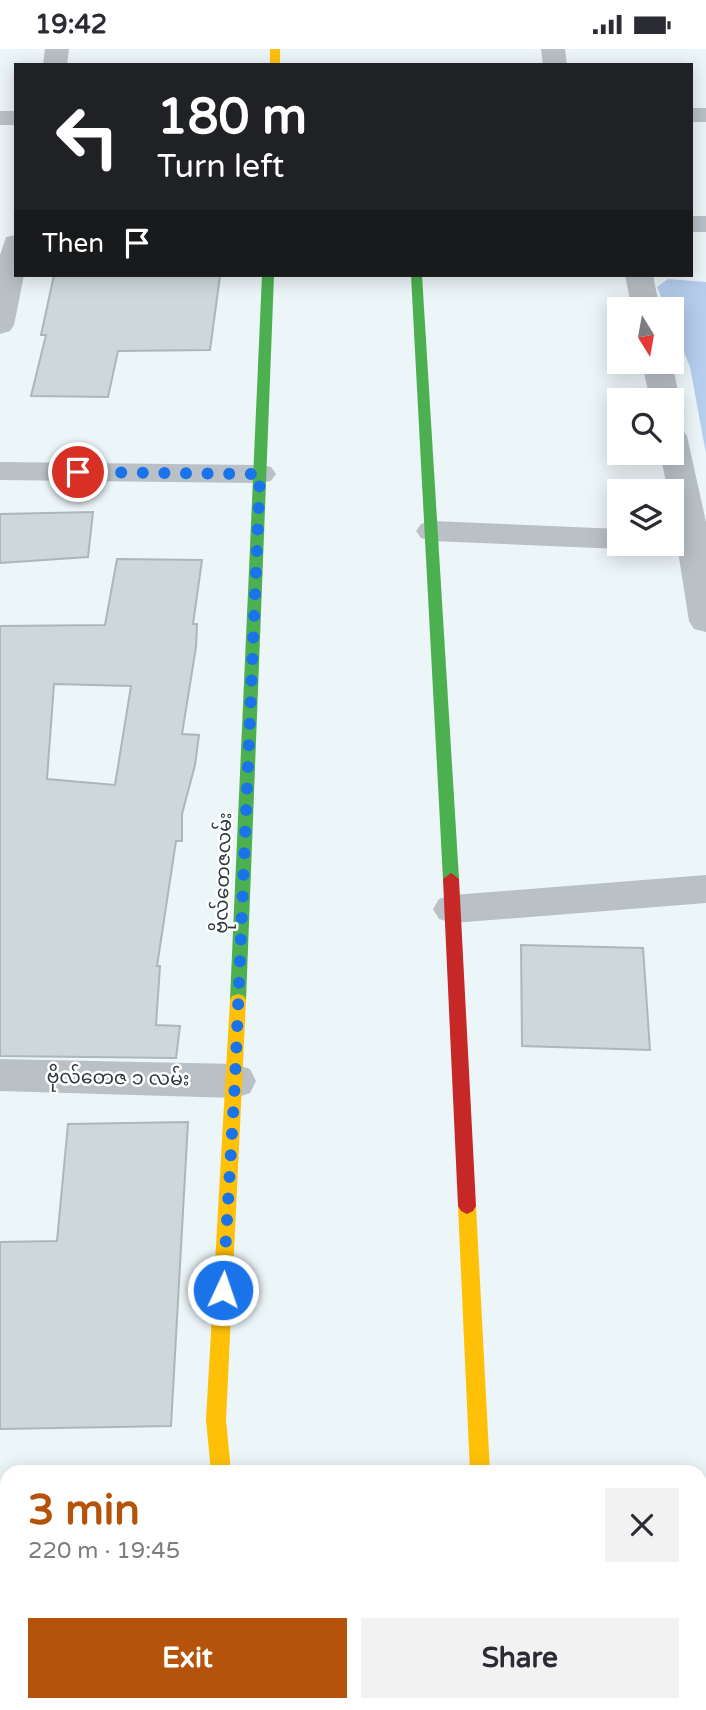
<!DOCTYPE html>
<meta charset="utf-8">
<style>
:root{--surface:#fff;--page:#f2f2f3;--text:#2b2b33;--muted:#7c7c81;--accent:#b45309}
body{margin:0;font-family:"Varela Round","Noto Sans Myanmar",sans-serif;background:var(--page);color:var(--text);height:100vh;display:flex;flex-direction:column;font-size:26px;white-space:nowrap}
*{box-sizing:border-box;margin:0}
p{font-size:23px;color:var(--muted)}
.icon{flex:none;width:38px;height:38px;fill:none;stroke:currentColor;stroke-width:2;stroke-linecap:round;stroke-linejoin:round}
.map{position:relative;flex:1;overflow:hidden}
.drawer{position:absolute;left:0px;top:1416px;width:707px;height:247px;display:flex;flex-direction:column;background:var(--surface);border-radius:21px 21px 0 0;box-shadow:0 4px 18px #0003}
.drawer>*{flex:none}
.hud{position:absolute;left:14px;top:14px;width:679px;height:214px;border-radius:0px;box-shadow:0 4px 18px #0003;background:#202124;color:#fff;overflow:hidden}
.needle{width:46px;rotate:169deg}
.fabs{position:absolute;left:607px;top:248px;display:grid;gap:14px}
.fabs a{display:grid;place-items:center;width:77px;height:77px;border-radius:0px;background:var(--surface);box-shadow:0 4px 18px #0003;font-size:35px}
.pin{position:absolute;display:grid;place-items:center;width:60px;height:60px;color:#fff;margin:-30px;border:4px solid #fff;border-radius:50%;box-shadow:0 2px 7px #0007}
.me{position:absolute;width:77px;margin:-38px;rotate:3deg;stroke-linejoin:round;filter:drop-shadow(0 0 5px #0008)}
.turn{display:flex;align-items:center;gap:24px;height:147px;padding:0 28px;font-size:32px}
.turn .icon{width:91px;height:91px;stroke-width:2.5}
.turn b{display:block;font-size:49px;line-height:60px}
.then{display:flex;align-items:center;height:66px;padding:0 28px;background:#0003;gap:14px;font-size:26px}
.round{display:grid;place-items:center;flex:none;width:74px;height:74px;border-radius:0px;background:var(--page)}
.headline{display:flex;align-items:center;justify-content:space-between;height:119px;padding:0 28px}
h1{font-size:42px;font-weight:800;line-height:52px;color:var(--accent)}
.action{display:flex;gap:14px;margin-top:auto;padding:14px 28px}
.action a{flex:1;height:80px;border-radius:0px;background:var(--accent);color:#fff;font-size:28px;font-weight:800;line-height:80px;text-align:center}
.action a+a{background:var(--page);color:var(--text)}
.status{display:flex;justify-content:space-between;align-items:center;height:49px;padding:0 35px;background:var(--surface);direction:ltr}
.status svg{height:19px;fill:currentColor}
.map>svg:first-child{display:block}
</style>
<div class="status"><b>19:42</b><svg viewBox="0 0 49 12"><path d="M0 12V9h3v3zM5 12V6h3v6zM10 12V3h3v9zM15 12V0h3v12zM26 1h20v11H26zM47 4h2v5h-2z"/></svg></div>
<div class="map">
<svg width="706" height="1661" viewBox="0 0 706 1661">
<rect width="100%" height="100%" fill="#ecf5f8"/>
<polygon fill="#b6cdee" points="668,230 706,233 706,405 690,318 672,274 672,261 667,261 657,238"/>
<g fill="#ced8da" stroke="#adb6b8" stroke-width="2" fill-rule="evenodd">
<polygon points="54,226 220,227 210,301 118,302 108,348 31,347 46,286 41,286"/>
<polygon points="93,463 88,508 0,514 0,465"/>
<path d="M117,510L202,511L193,575H197L196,598L182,685L199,686L195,716L182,765V792H176L157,917H160L156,976L180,977L176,1009L0,1007V577L105,576ZM54,635L131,637L115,736L47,730Z"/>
<polygon points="521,896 643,899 650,1001 522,997"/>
<polygon points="188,1073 171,1377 0,1380 0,1193 57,1192 68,1075"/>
</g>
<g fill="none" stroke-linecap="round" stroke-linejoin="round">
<g fill="#b9c0c6" fill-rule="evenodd">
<polygon points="45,0 69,0 67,16 43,16"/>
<polygon points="541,0 565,0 567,16 543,16"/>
<rect x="691" y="59" width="15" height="14"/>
<rect x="0" y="62" width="16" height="14"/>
<rect x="691" y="167" width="15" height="16"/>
<polygon points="16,186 16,226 24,226 14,276 10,282 0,285 0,206 6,188"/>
<polygon points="625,226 653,226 660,261 632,261"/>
<polygon points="642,313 672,313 680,352 676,358 672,359 672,352 650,352"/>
<polygon points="672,378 683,381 687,387 706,473 706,583 694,580 689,572 672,464 672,443 668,443 660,404 672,404"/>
<polygon points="0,413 260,416 271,418 276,425 271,432 260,434 0,431"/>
<polygon points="432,472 620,480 620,495 633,495 620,500 432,492 421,489 416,482 421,475"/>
<polygon points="706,826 706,854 453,874 439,870 433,860 439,850 453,846"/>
<polygon points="0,1010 235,1015 250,1020 256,1032 250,1044 235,1049 0,1042"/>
</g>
<g fill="#4caf50" fill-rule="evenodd">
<polygon points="262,226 274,226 246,951 244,955 232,955 230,951"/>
<polygon points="411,226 422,226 459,830 451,836 443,830"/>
<rect x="119" y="1656" width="22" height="5"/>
<rect x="210" y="1656" width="22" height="5"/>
</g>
<g fill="#ffc107" fill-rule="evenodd">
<rect x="270" y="0" width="10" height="16"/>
<polygon points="238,945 244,947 246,951 226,1371 231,1423 211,1423 206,1371 230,951 232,947"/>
<polygon points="467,1149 473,1152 476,1157 490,1423 470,1423 458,1157 461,1152"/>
<rect x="0" y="1454" width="7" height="18"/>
<polygon points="700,1483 706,1484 706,1504 700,1503"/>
</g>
<polygon fill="#c62828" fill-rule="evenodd" points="451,824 459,830 476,1157 473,1162 467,1165 461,1162 458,1157 443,830"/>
</g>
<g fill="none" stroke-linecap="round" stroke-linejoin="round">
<polyline stroke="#1a73e8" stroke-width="12" stroke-dasharray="0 21.6" points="78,423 260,425 235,1032 223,1241"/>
</g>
<g text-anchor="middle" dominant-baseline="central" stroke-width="5" stroke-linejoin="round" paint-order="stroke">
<g font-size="19" fill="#2c383c" stroke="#fff">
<text transform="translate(223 824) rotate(-88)">ဗိုလ်တေဇလမ်း</text>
<text transform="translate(118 1029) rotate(1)">ဗိုလ်တေဇ ၁ လမ်း</text>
</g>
</g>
</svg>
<div class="fabs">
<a><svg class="needle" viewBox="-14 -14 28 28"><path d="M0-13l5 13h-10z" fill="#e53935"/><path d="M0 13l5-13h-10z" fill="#7c7c81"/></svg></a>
<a><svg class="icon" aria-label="search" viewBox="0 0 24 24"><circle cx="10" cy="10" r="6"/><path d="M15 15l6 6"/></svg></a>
<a><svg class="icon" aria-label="layers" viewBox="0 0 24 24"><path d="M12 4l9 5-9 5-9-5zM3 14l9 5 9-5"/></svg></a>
</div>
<div class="pin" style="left:78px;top:423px;background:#d93025"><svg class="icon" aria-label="arrive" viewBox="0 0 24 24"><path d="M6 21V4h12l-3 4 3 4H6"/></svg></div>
<svg class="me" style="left:223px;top:1241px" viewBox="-20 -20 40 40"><circle r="17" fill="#1a73e8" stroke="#fff" stroke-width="3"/><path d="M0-11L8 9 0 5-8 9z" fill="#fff"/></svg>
<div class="hud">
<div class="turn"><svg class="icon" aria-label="left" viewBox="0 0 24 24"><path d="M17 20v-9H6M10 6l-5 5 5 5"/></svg><div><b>180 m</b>Turn left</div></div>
<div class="then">Then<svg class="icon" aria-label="arrive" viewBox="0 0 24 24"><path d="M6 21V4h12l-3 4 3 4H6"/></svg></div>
</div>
<section class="drawer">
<div class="headline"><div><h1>3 min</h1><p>220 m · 19:45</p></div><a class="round"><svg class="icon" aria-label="close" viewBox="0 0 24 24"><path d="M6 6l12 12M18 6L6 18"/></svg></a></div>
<div class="action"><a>Exit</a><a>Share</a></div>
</section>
</div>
